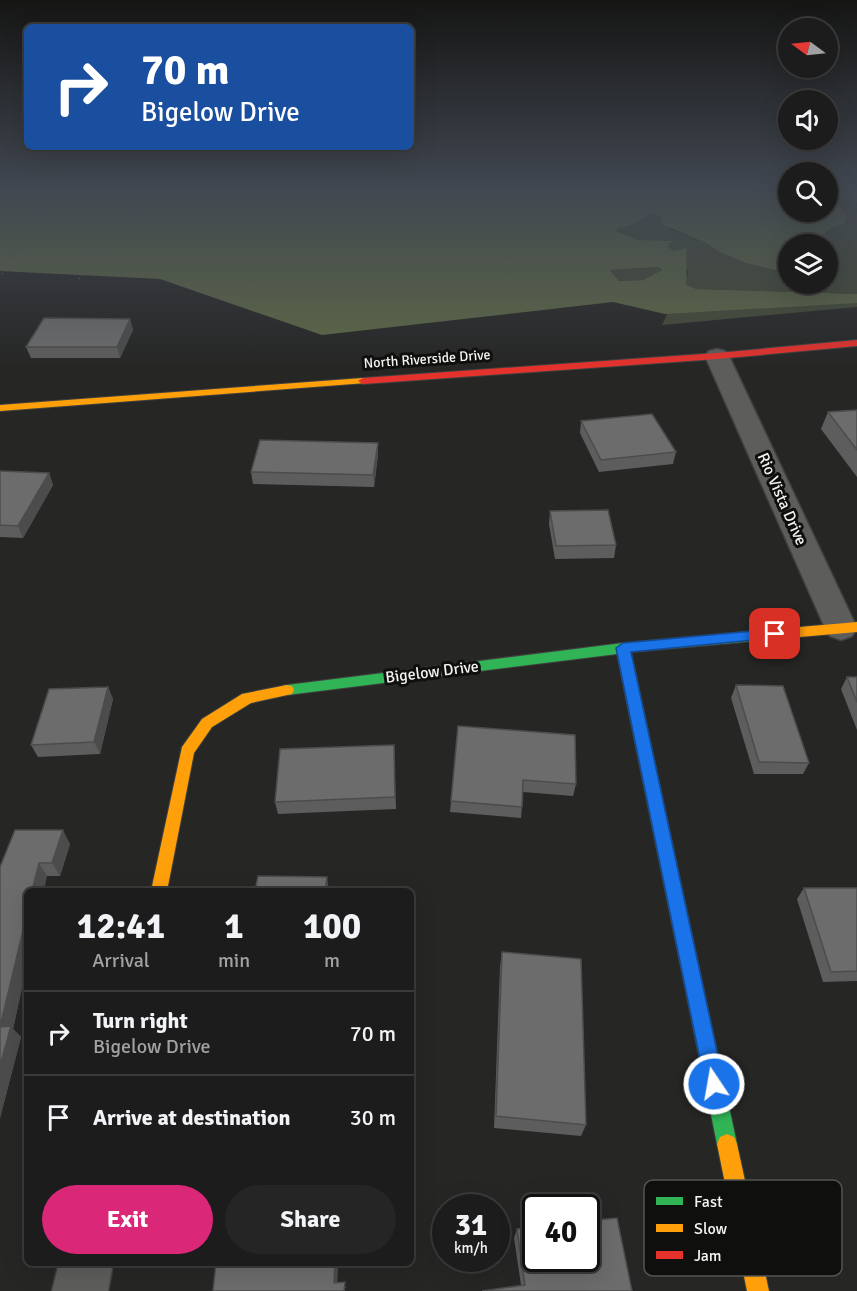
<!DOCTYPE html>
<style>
:root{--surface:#1c1c1c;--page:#252525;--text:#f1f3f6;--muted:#a0a1a3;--line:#3a3a3b;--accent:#db2777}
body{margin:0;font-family:Signika,sans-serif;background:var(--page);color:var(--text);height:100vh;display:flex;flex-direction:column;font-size:22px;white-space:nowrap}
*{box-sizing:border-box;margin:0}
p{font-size:20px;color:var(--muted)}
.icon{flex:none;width:33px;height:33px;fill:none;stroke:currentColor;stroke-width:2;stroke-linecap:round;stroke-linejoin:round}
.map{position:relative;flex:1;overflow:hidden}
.drawer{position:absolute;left:24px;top:888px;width:390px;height:378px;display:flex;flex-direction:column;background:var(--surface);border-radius:9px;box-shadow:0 6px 24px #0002,0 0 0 2px var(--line)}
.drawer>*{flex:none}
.guide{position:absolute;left:24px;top:24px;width:390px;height:126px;border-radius:9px;box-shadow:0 6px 24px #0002,0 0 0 2px var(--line);background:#1a4fa0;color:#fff;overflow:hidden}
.needle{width:39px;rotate:285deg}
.fabs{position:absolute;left:778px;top:18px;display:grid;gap:12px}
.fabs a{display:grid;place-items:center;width:60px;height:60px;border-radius:50%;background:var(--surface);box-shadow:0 6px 24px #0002,0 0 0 2px var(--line);font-size:30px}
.speed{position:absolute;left:432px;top:1194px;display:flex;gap:12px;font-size:30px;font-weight:700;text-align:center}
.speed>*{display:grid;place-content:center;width:78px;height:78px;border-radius:50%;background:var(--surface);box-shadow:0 6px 24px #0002,0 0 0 2px var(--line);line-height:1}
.speed small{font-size:15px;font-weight:400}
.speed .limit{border:3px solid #111;border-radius:9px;background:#fff;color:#111}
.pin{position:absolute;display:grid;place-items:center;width:51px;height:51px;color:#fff;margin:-26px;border-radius:12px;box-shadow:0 3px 9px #0006}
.me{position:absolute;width:66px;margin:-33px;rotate:348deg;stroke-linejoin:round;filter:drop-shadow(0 0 4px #0008)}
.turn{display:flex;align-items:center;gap:21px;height:126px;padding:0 18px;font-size:27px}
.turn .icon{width:78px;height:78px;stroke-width:2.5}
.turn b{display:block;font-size:42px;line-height:51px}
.eta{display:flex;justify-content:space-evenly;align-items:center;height:102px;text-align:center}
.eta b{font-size:36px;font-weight:700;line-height:42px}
.action{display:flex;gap:12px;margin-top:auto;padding:12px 18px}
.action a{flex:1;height:69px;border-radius:36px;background:var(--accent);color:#fff;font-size:24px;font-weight:700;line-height:69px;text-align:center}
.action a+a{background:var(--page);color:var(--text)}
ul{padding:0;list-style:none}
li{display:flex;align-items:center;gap:18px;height:84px;padding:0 18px;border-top:2px solid var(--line)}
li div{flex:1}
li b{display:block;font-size:22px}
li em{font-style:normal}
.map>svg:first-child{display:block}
</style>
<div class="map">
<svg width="857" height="1291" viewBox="0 0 857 1291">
<rect width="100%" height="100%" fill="#262625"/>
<g fill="#444b36">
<path d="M836,194L857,203V294L696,289L686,284L688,271L674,251L667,246L672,242L638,240L616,232L617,228C631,227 641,218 654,214L662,218L670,229L704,242L721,253L746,263L774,270L789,266V284H828V244H821L819,238L831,228L843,224L845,212L834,198Z"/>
<polygon points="658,267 662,270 643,280 619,281 610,270"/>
<polygon points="857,299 857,307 662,325 668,312"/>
</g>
<path fill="#5e6946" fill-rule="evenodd" d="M0,186H789V212H828V186H857V203L836,194L834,198L847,216L843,224L831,228L819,238L821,244H789V266L774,270L746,263L721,253L704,242L663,225L662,218L654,214C641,218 631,227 618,228L616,231L638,240L673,241L667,246L674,251L687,248C685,262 688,271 686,284L696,289L857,294V303L665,314L613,302L322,335L160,279L0,271ZM658,267L662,270L643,280L619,281L610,270Z"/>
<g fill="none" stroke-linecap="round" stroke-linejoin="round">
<g stroke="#40413f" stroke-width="3">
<g id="street">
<polygon points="717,349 725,351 729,356 857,628 852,636 841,640 830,636 825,628 705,356 709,351"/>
<polygon points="59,1263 113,1263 108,1291 52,1291"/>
</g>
</g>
<g stroke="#40413f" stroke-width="2">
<polygon id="fast" points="754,631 761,636 754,641 631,652 737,1144 734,1151 727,1154 720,1151 717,1144 617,654 287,695 282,694 280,690 282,686 287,685 623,643"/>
</g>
<g stroke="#40413f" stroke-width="2">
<g id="slow">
<polygon points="363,378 368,381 366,383 0,411 0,405"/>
<polygon points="857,622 857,632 754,641 747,636 754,631"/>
<polygon points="287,685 292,686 294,690 292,694 251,703 212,727 194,753 167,891 151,891 182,747 202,719 242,694"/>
<polygon points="727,1134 734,1137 737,1144 769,1291 747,1291 717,1144 720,1137"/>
</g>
</g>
<g stroke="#40413f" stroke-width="2">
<polygon id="jam" points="857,340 857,346 717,359 363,384 358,381 363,378 717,353"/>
</g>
<g stroke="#616260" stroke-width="2" stroke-dasharray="1 3" stroke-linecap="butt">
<polyline points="2,274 46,198"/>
<polyline points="79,279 118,222 152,192"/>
</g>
<use href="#street" fill="#5d5d5c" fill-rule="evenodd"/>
<use href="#fast" fill="#30b455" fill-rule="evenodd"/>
<use href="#slow" fill="#ff9f0a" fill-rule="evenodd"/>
<use href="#jam" fill="#e5322d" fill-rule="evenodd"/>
</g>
<g fill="#5d5d5d">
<polygon points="130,319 133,330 120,358 31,358 26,347"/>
<polygon points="857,410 857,477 821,429 828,412"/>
<polygon points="581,421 676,452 673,464 599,472 580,433"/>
<polygon points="378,443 378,455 374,487 253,484 251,472"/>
<polygon points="0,471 49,473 53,485 23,538 0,537"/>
<polygon points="550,511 616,545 614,558 555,559 549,524"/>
<polygon points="847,677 857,677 857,730 841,689"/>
<polygon points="736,685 809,763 803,774 754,774 731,698"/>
<polygon points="108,687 113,699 100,754 38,757 31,745"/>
<polygon points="575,735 576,784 573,796 523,792 521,818 450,812 451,801"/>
<polygon points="394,745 396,809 278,814 275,802"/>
<polygon points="70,844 60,876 47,876 27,891 27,965 13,1029 21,1037 0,1118 0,867"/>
<polygon points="804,888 857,888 857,981 823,982 797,899"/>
<polygon points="502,952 586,1125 581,1136 494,1128 500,967"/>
<polygon points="517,1229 632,1291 521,1285 514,1238"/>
<polygon points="199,1263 338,1263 337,1283 347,1288 215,1267 203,1267"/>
</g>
<g fill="#4c4c4c">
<polygon points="130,319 133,330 120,358 117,347"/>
<polygon points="378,443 378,455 374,487 373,475"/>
<polygon points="49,473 53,485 23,538 18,526"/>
<polygon points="108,687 113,699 100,754 94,742"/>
<polygon points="63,830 70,844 60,876 52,863"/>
<polygon points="39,863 47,876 44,891 32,891"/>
<polygon points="327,877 329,891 325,891"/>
<polygon points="27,914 27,965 13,1029 21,1037 0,1118 0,1027"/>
<polygon points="335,1263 338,1263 337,1289 334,1283"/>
</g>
<g fill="#6c6c6c" stroke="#4c4c4c" stroke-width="1.5">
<polygon points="44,318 130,319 117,347 26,347"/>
<polygon points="857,410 857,450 828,412"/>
<polygon points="652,414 676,452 601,460 581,421"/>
<polygon points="260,440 378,443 373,475 251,472"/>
<polygon points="0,471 49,473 18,526 0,525"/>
<polygon points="608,510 616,545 556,546 550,511"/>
<polygon points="847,677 857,677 857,702"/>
<polygon points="736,685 783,686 809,763 759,762"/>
<polygon points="108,687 94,742 31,745 49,689"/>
<polygon points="458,726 575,735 576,784 523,780 522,807 451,801"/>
<polygon points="394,745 395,797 275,802 280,749"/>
<polygon points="15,830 63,830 52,863 39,863 32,891 27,891 27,914 0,1027 11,1026 0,1066 0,867"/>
<polygon points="258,876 327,877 325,891 255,891"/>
<polygon points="804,888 857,888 857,971 831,972"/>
<polygon points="502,952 581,959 586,1125 496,1116"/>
<polygon points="617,1218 632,1291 482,1291 525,1285 517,1229 536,1227 536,1258 586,1258 586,1221"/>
<polygon points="216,1263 335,1263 334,1283 345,1282 344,1291 213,1291"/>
</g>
<linearGradient id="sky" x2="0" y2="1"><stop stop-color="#151514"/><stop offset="0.51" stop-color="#414751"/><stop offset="1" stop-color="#414751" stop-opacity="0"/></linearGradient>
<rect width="857" height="367" fill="url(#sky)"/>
<polygon fill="#1a73e8" stroke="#114b97" stroke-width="1.5" points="775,629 782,634 775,638 631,652 724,1084 721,1091 714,1094 707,1091 705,1084 616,648 623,643"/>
<g text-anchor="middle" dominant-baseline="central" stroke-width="6" stroke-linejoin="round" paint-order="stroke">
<g font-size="14" fill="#f4f5f3" stroke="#0f100e">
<text transform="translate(427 359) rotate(-4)">North Riverside Drive</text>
</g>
<g font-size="16" fill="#f4f5f3" stroke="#0f100e">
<text transform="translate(782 499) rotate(66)">Rio Vista Drive</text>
<text transform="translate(432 672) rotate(-7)">Bigelow Drive</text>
</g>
</g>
<rect x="644" y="1180" width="198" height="96" rx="9" fill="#0f100e" stroke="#545553" stroke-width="1.5"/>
<rect x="656" y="1197" width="27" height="8" fill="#30b455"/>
<rect x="656" y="1224" width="27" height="8" fill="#ff9f0a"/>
<rect x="656" y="1251" width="27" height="8" fill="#e5322d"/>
<g font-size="16" fill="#f4f5f3">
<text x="694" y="1207">Fast</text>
<text x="694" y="1234">Slow</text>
<text x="694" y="1261">Jam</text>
</g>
</svg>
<div class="fabs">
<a><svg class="needle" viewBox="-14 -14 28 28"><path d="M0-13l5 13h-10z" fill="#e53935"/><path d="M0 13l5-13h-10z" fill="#a0a1a3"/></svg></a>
<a><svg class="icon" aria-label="sound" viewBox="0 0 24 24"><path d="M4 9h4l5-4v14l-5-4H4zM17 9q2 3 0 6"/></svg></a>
<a><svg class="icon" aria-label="search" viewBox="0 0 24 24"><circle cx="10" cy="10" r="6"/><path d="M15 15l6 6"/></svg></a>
<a><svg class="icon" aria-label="layers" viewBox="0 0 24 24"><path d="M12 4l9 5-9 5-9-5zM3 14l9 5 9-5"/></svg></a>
</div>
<div class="speed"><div>31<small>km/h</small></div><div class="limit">40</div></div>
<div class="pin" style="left:775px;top:634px;background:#d93025"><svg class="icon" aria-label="arrive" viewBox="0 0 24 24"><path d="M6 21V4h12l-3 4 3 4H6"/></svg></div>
<svg class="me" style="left:714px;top:1084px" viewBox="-20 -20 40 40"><circle r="17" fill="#1a73e8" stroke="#fff" stroke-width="3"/><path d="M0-11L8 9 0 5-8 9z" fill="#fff"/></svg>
<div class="guide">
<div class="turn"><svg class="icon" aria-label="right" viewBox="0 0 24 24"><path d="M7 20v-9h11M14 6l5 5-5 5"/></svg><div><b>70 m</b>Bigelow Drive</div></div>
</div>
<section class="drawer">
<div class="eta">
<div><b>12:41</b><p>Arrival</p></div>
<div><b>1</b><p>min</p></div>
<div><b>100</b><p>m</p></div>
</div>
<ul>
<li><svg class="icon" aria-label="right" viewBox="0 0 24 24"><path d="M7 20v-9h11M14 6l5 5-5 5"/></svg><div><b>Turn right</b><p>Bigelow Drive</p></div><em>70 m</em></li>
<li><svg class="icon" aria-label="arrive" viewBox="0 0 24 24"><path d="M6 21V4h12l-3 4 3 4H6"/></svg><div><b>Arrive at destination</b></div><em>30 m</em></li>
</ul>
<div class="action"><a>Exit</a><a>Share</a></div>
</section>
</div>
